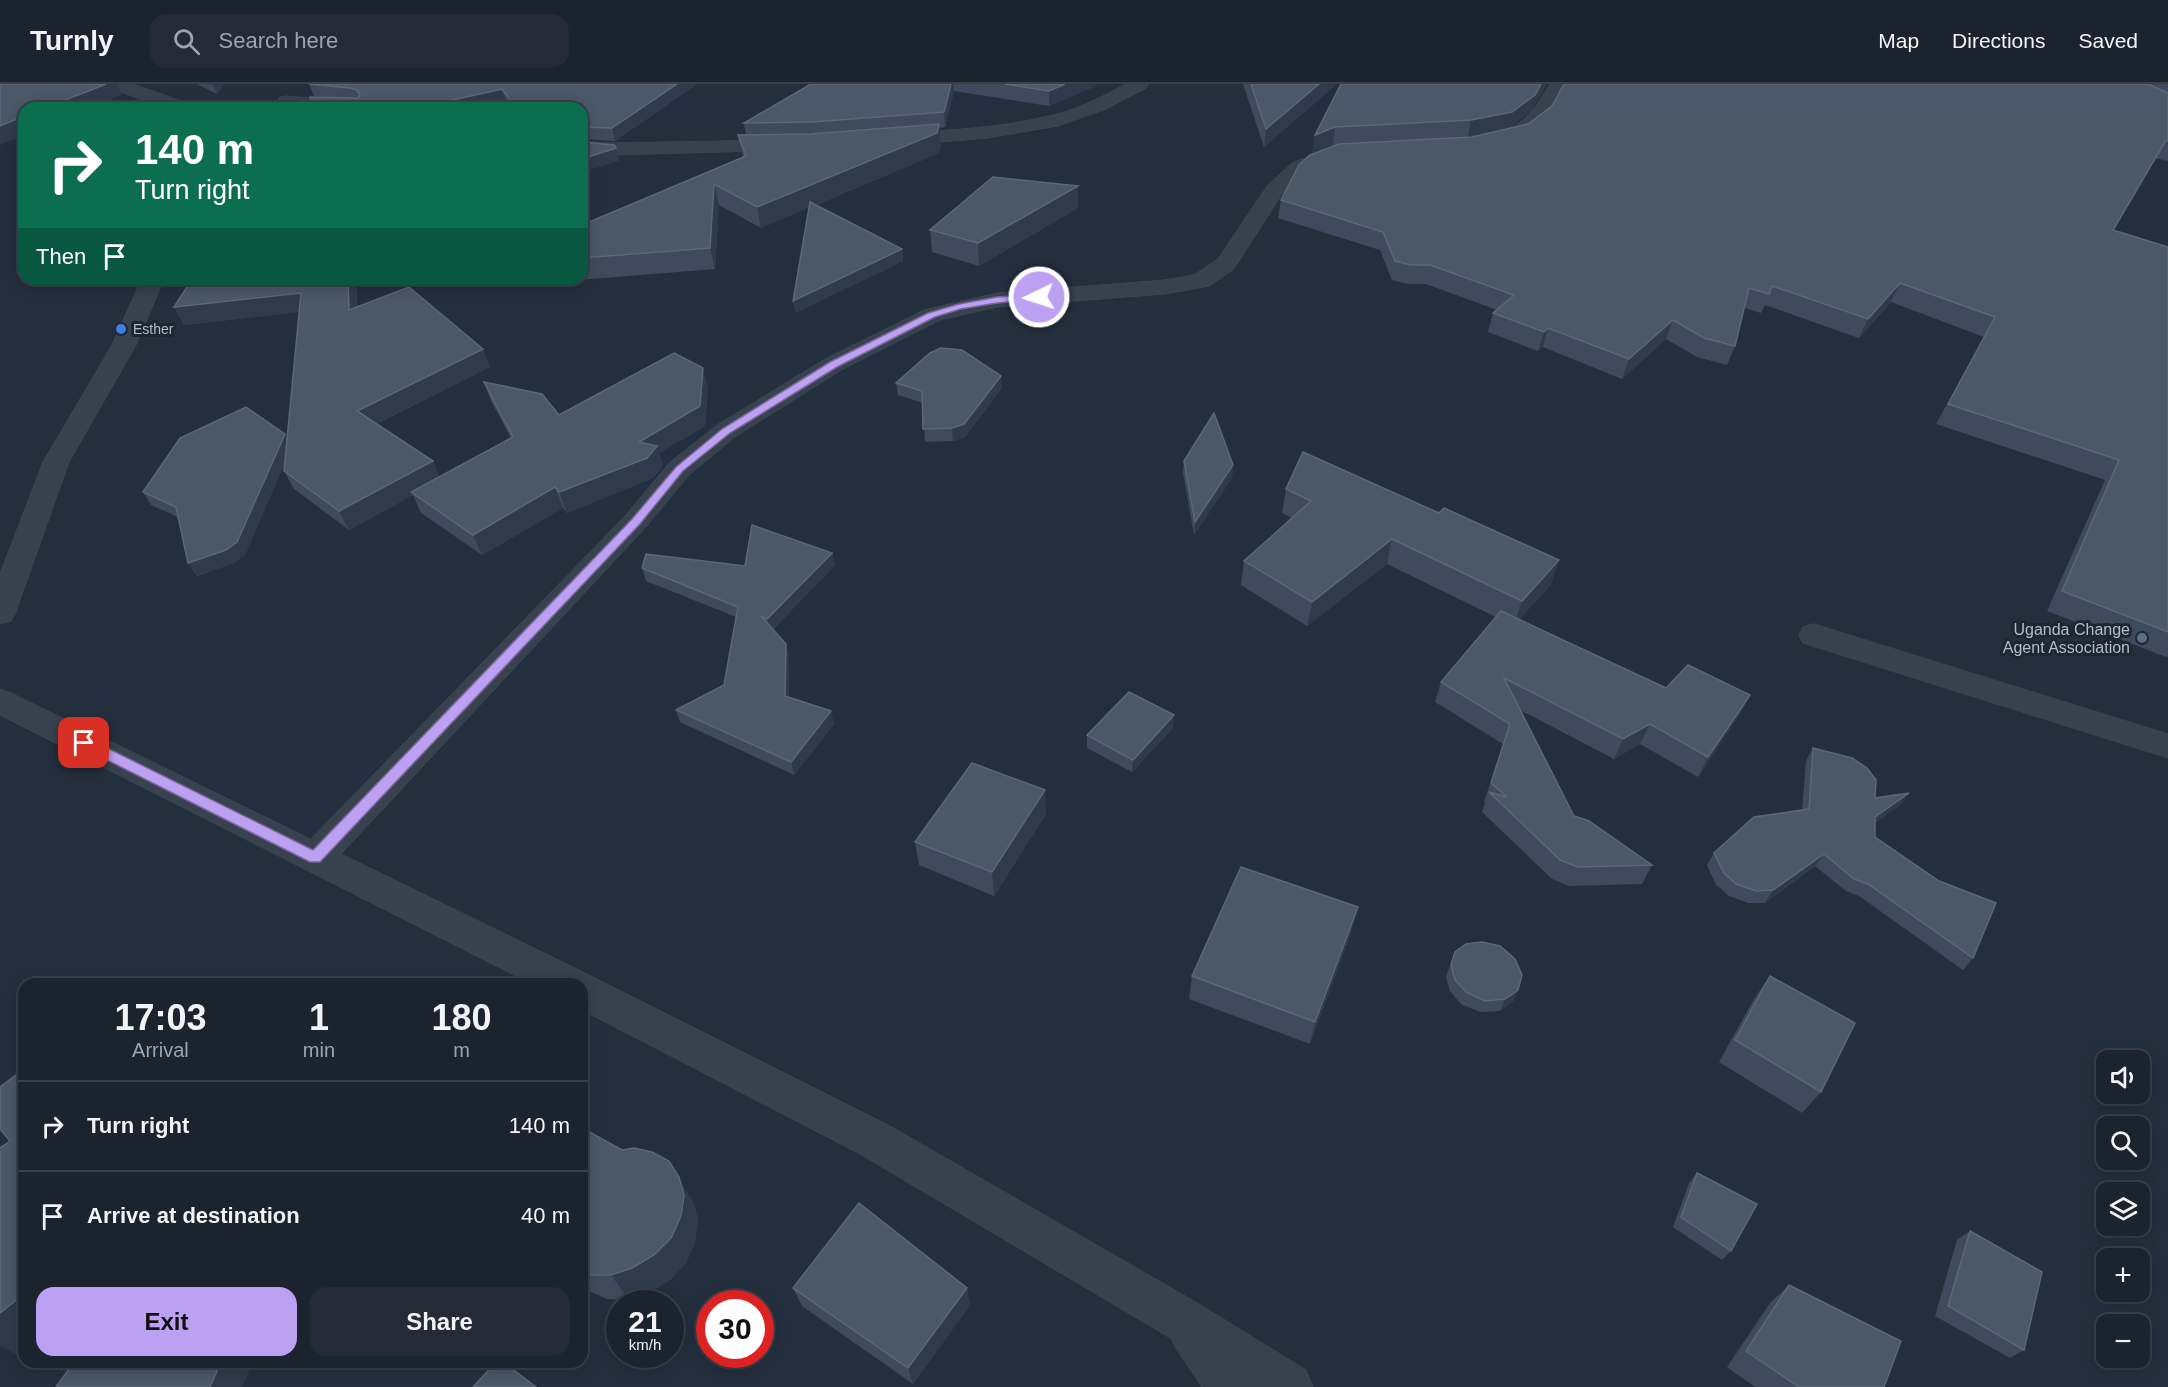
<!DOCTYPE html>
<meta charset="utf-8">
<style>
:root{--surface:#1b232e;--page:#242b36;--text:#f1f3f6;--muted:#a0a4aa;--line:#39404a;--accent:#bca0f2}
body{margin:0;font-family:Arial,sans-serif;background:var(--page);color:var(--text);height:100vh;display:flex;flex-direction:column;font-size:22px;white-space:nowrap}
*{box-sizing:border-box;margin:0}
p{font-size:20px;color:var(--muted)}
.icon{flex:none;width:33px;height:33px;fill:none;stroke:currentColor;stroke-width:2;stroke-linecap:round;stroke-linejoin:round}
.map{position:relative;flex:1;overflow:hidden}
.drawer{position:absolute;left:18px;top:894px;width:570px;height:390px;display:flex;flex-direction:column;background:var(--surface);border-radius:18px;box-shadow:0 3px 15px #0003,0 0 0 2px var(--line)}
.drawer>*{flex:none}
.hud{position:absolute;left:18px;top:18px;width:570px;height:183px;border-radius:18px;box-shadow:0 3px 15px #0003,0 0 0 2px var(--line);background:#0b6e4f;color:#fff;overflow:hidden}
.fabs{position:absolute;left:2096px;top:966px;display:grid;gap:12px}
.fabs a{display:grid;place-items:center;width:54px;height:54px;border-radius:12px;background:var(--surface);box-shadow:0 3px 15px #0003,0 0 0 2px var(--line);font-size:30px}
.speed{position:absolute;left:606px;top:1206px;display:flex;gap:12px;font-size:30px;font-weight:700;text-align:center}
.speed>*{display:grid;place-content:center;width:78px;height:78px;border-radius:50%;background:var(--surface);box-shadow:0 3px 15px #0003,0 0 0 2px var(--line);line-height:1}
.speed small{font-size:15px;font-weight:400}
.speed .limit{border:9px solid #d22;background:#fff;color:#111}
.pin{position:absolute;display:grid;place-items:center;width:51px;height:51px;color:#fff;margin:-26px;border-radius:12px;box-shadow:0 3px 9px #0006}
.me{position:absolute;width:66px;margin:-33px;rotate:266deg;stroke-linejoin:round;filter:drop-shadow(0 0 4px #0008)}
.turn{display:flex;align-items:center;gap:21px;height:126px;padding:0 18px;font-size:27px}
.turn .icon{width:78px;height:78px;stroke-width:2.5}
.turn b{display:block;font-size:42px;line-height:51px}
.then{display:flex;align-items:center;height:57px;padding:0 18px;background:#0003;gap:12px;font-size:22px}
.eta{display:flex;justify-content:space-evenly;align-items:center;height:102px;text-align:center}
.eta b{font-size:36px;font-weight:600;line-height:42px}
.action{display:flex;gap:12px;margin-top:auto;padding:12px 18px}
.action a{flex:1;height:69px;border-radius:18px;background:var(--accent);color:#111;font-size:24px;font-weight:600;line-height:69px;text-align:center}
.action a+a{background:var(--page);color:var(--text)}
ul{padding:0;list-style:none}
li{display:flex;align-items:center;gap:18px;height:90px;padding:0 18px;border-top:2px solid var(--line)}
li div{flex:1}
li b{display:block;font-size:22px}
li em{font-style:normal}
header{display:flex;align-items:center;gap:36px;box-sizing:border-box;height:84px;padding:0 30px;background:var(--surface);border-bottom:2px solid var(--line)}
header strong{font-size:28px}
nav{display:flex;gap:33px;margin-inline-start:auto;font-size:21px}
.search{width:420px;height:54px;background:var(--page);display:flex;align-items:center;gap:15px;box-sizing:border-box;padding:0 21px;border-radius:18px;color:var(--muted);font-size:22px}
.map>svg:first-child{display:block}
</style>
<header>
<strong>Turnly</strong>
<div class="search"><svg class="icon" aria-label="search" viewBox="0 0 24 24"><circle cx="10" cy="10" r="6"/><path d="M15 15l6 6"/></svg>Search here</div>
<nav><a>Map</a><a>Directions</a><a>Saved</a></nav>
</header>
<div class="map">
<svg width="2168" height="1303" viewBox="0 0 2168 1303">
<rect width="100%" height="100%" fill="#242f3e"/>
<g fill="none" stroke-linecap="round" stroke-linejoin="round">
<g stroke="#414a57" stroke-width="1">
<g id="minor">
<polygon points="106,0 133,0 190,20 192,24 165,24 109,4"/>
<path d="M1126,0H1149L1146,4L1106,25L1058,42L987,54L896,62L889,60L886,56L889,52L896,50C948,46 1002,44 1053,31C1079,25 1103,12 1126,0Z"/>
<path d="M1550,0H1568C1554,24 1531,67 1497,58L1494,54C1499,46 1512,45 1519,39C1533,29 1541,14 1550,0Z"/>
<polygon points="286,12 354,18 361,20 363,24 279,22 277,18 279,14"/>
<polygon points="785,56 792,58 795,62 792,66 611,71 582,69 582,57 611,59"/>
<polygon points="1337,63 1344,65 1347,69 1344,73 1306,87 1282,110 1234,185 1209,202 1165,210 997,223 940,236 843,285 735,353 689,391 646,443 328,784 315,788 302,784 297,774 302,764 626,431 669,379 717,341 825,275 924,226 997,209 1165,196 1194,191 1218,175 1267,102 1292,79"/>
<polygon points="142,195 164,195 136,261 69,378 15,530 11,537 0,540 0,490 43,378 112,261"/>
<polygon points="1814,540 2168,650 2168,674 1803,559 1799,551 1803,543"/>
<polygon points="1191,1224 1207,1231 1247,1286 1254,1303 1202,1303 1175,1263 1168,1247 1175,1231"/>
</g>
</g>
<g stroke="#414a57" stroke-width="1">
<polygon id="tertiary" points="0,605 11,609 583,888 890,1042 1199,1220 1306,1286 1313,1303 1246,1303 1167,1252 860,1070 582,926 582,900 532,900 0,631"/>
</g>
<use href="#minor" fill="#38414e" fill-rule="evenodd"/>
<use href="#tertiary" fill="#38414e" fill-rule="evenodd"/>
</g>
<g fill="#3f4b5c">
<polygon points="197,0 224,0 217,10"/>
<polygon points="309,0 697,0 615,57 582,55 582,24 511,24 506,17 326,13 314,12"/>
<polygon points="811,0 1096,0 1096,2 1049,22 954,7 945,43 939,44 941,60 939,69 816,121 902,165 903,177 795,229 809,123 761,144 719,121 715,185 517,201 515,195 582,195 582,141 743,73 738,51 746,51 744,39"/>
<polygon points="1243,0 1337,0 1264,63"/>
<polygon points="1341,0 1547,0 1530,28 1509,44 1528,40 1552,22 1564,0 2168,0 2168,77 2155,74 2113,146 2168,163 2168,572 2166,573 2047,527 2105,396 1936,340 1984,253 1891,218 1859,254 1765,221 1761,229 1744,224 1735,262 1727,281 1697,273 1666,255 1622,295 1543,263 1538,267 1488,248 1493,229 1497,226 1426,200 1408,200 1392,196 1380,166 1278,134 1281,116 1336,61 1333,61 1312,69"/>
<polygon points="1078,124 979,182 932,168 930,146"/>
<polygon points="356,195 357,223 490,283 376,340 439,393 511,354 491,317 484,298 559,331 708,304 705,342 659,369 663,382 653,394 567,429 563,424 482,471 421,429 413,411 349,446 294,405 284,387 284,380 245,471 234,479 197,492 188,479 178,433 151,421 143,408 285,350 287,354 299,228 184,241 174,223"/>
<polygon points="896,299 1002,304 965,353 953,357 925,358 923,319 898,311"/>
<polygon points="1184,377 1233,381 1232,394 1194,451 1183,389"/>
<polygon points="1286,405 1551,501 1519,535 1666,604 1750,611 1739,631 1698,693 1640,660 1614,675 1520,626 1574,732 1652,781 1642,800 1569,802 1552,795 1482,728 1485,719 1484,718 1503,660 1435,618 1441,598 1496,533 1387,480 1307,542 1241,501 1244,477 1292,434 1282,429"/>
<polygon points="832,469 835,481 773,545 786,560 789,573 789,613 834,640 794,691 680,638 676,626 724,601 736,533 646,497 642,484 745,482"/>
<polygon points="1173,644 1132,688 1087,664 1087,651"/>
<polygon points="1813,664 1875,714 1900,721 1875,739 1875,753 1973,874 1963,886 1859,812 1846,807 1815,782 1765,819 1748,819 1729,812 1716,801 1707,781 1714,769 1802,726 1806,677"/>
<polygon points="1046,730 994,812 919,781 915,758"/>
<polygon points="1352,846 1310,960 1189,915 1192,892"/>
<polygon points="1455,868 1518,906 1513,917 1500,927 1480,928 1461,920 1450,907 1446,893"/>
<polygon points="1770,892 1821,1008 1802,1029 1719,978 1754,915"/>
<polygon points="582,1044 694,1120 698,1137 695,1158 686,1179 670,1196 649,1209 629,1216 607,1215 589,1207 582,1200"/>
<polygon points="1697,1089 1731,1167 1722,1176 1673,1143 1689,1099"/>
<polygon points="1970,1147 2024,1266 2010,1274 1935,1232 1957,1156"/>
<polygon points="1789,1201 1884,1303 1755,1303 1727,1283 1770,1219"/>
<polygon points="793,1204 967,1204 970,1221 913,1300 802,1222"/>
</g>
<g fill="#2f3b4b">
<polygon points="106,0 117,0 122,11 91,24 45,24"/>
<polygon points="212,0 224,0 217,10"/>
<polygon points="677,0 697,0 615,57 612,44"/>
<polygon points="951,0 953,0 954,7 945,43 944,28"/>
<polygon points="1065,0 1096,0 1096,2 1049,22 1049,7"/>
<polygon points="1319,0 1337,0 1264,63 1266,45"/>
<polygon points="1541,0 1547,0 1530,28 1508,45 1468,54 1471,36"/>
<polygon points="502,5 506,17 475,24 442,24 444,18"/>
<polygon points="24,32 24,51 0,61 0,42"/>
<polygon points="939,40 941,60 939,69 761,144 757,123"/>
<polygon points="1335,43 1333,61 1312,69 1315,51"/>
<polygon points="616,64 619,77 582,88 582,75"/>
<polygon points="714,100 719,121 715,185 710,164"/>
<polygon points="1078,102 1078,124 979,182 978,159"/>
<polygon points="902,165 903,177 795,229 793,217"/>
<polygon points="348,195 356,195 357,244 349,226"/>
<polygon points="1900,199 1891,218 1859,254 1868,235"/>
<polygon points="301,209 309,227 184,241 174,223"/>
<polygon points="1673,236 1666,255 1622,295 1629,275"/>
<polygon points="1548,244 1543,263 1538,267 1544,248"/>
<polygon points="483,265 490,283 365,345 357,327"/>
<polygon points="703,284 708,304 705,342 659,369 663,382 653,394 567,429 559,408 639,358"/>
<polygon points="1001,292 1002,304 965,353 953,357 952,344"/>
<polygon points="285,350 292,363 245,471 234,479 197,492 188,479"/>
<polygon points="433,377 441,396 411,408 413,411 349,446 339,427"/>
<polygon points="1233,381 1232,394 1194,451 1195,438"/>
<polygon points="555,403 563,424 482,471 473,451"/>
<polygon points="1392,455 1387,480 1307,542 1312,518"/>
<polygon points="832,469 835,481 770,547 767,535"/>
<polygon points="1559,476 1551,501 1514,541 1522,517"/>
<polygon points="786,560 789,573 789,625 785,612"/>
<polygon points="1750,611 1739,631 1698,693 1708,673"/>
<polygon points="831,627 834,640 794,691 791,678"/>
<polygon points="1174,631 1173,644 1132,688 1133,676"/>
<polygon points="1650,640 1640,660 1614,675 1623,655"/>
<polygon points="1045,706 1046,730 994,812 992,788"/>
<polygon points="1909,709 1900,721 1866,746 1875,733"/>
<polygon points="1824,770 1815,782 1765,819 1773,806"/>
<polygon points="1358,823 1352,846 1310,960 1315,938"/>
<polygon points="1518,906 1513,917 1500,927 1505,915"/>
<polygon points="679,1093 694,1120 698,1137 695,1158 686,1179 670,1196 649,1209 629,1216 611,1191"/>
<polygon points="967,1204 970,1221 913,1300 908,1284"/>
<polygon points="24,1210 24,1267 18,1271 0,1262 0,1229"/>
<polygon points="221,1278 253,1278 242,1303 210,1303"/>
</g>
<g fill="#4b5868" stroke="#5c6777" stroke-width="1.5">
<polygon points="0,0 106,0 45,24 24,24 24,32 0,42"/>
<polygon points="309,0 677,0 612,44 582,43 582,24 516,24 502,5 444,18 442,24 317,24 311,18 310,13 358,14 360,11 357,6 350,4"/>
<polygon points="811,0 951,0 944,28 812,38 744,39"/>
<polygon points="1005,0 1065,0 1049,7"/>
<polygon points="1251,0 1319,0 1266,45"/>
<polygon points="1341,0 1541,0 1535,11 1512,28 1471,36 1335,43 1315,51"/>
<polygon points="1564,0 2148,0 2168,9 2168,57 2166,56 2113,146 2168,163 2168,548 2062,507 2119,376 1948,320 1995,233 1900,199 1868,235 1772,202 1769,210 1749,204 1735,262 1704,254 1673,236 1629,275 1548,244 1544,248 1493,229 1514,211 1430,181 1411,181 1395,177 1383,148 1281,116 1299,81 1310,71 1339,60 1472,53 1528,40 1552,22"/>
<polygon points="939,40 937,49 757,123 714,100 710,164 582,174 582,141 746,72 738,51 811,50"/>
<polygon points="582,58 614,61 616,64 582,75"/>
<polygon points="993,93 1078,102 978,159 930,146"/>
<polygon points="810,118 902,165 793,217"/>
<polygon points="192,195 348,195 349,226 409,203 483,265 357,327 433,377 339,427 284,387 301,209 174,223"/>
<polygon points="941,264 962,266 1001,292 964,340 952,344 923,345 922,307 896,299 930,269"/>
<polygon points="674,269 703,284 700,322 639,358 657,362 647,374 559,408 555,403 473,451 411,408 513,353 484,298 542,310 559,331"/>
<polygon points="246,323 285,350 237,458 226,466 188,479 176,423 143,408 180,354"/>
<polygon points="1214,329 1233,381 1195,438 1184,377"/>
<polygon points="1303,368 1439,429 1444,424 1559,476 1522,517 1392,455 1312,518 1244,477 1311,417 1286,405"/>
<polygon points="752,441 832,469 767,535 761,532 786,560 785,612 831,627 791,678 676,626 724,601 738,523 642,484 646,470 745,482"/>
<polygon points="1501,527 1666,604 1688,581 1750,611 1708,673 1650,640 1623,655 1504,594 1574,732 1589,737 1652,781 1578,783 1560,776 1489,708 1507,713 1491,699 1510,640 1441,598"/>
<polygon points="1129,608 1174,631 1133,676 1087,651"/>
<polygon points="1813,664 1852,674 1867,684 1876,696 1875,714 1909,709 1875,733 1875,753 1939,797 1996,819 1973,874 1868,800 1854,795 1824,770 1773,806 1756,807 1736,800 1724,789 1714,769 1754,733 1809,725"/>
<polygon points="972,679 1045,706 992,788 915,758"/>
<polygon points="1241,783 1358,823 1315,938 1192,892"/>
<polygon points="1482,858 1500,862 1515,875 1522,891 1518,906 1505,915 1485,917 1466,908 1455,896 1451,881 1455,868 1466,860"/>
<polygon points="1770,892 1855,939 1821,1008 1735,956"/>
<polygon points="24,985 24,1210 0,1229 0,1064 10,1057 0,1045 0,1003"/>
<polygon points="582,1044 622,1066 634,1064 652,1068 669,1077 679,1093 684,1111 681,1132 671,1154 654,1171 632,1184 611,1191 589,1191 582,1188"/>
<polygon points="1697,1089 1757,1120 1731,1167 1681,1133"/>
<polygon points="859,1119 967,1204 908,1284 793,1204"/>
<polygon points="1970,1147 2042,1188 2024,1266 1948,1222"/>
<polygon points="1789,1201 1901,1257 1884,1303 1799,1303 1746,1267"/>
<polygon points="74,1278 221,1278 210,1303 56,1303"/>
<polygon points="496,1278 503,1278 536,1303 473,1303"/>
</g>
<polygon fill="#bca0f2" stroke="#7a689d" stroke-width="1.5" points="1039,210 1043,211 1043,215 997,219 961,225 935,233 837,283 730,349 683,387 640,440 320,778 310,778 79,662 77,659 79,655 89,655 313,766 632,435 676,383 722,345 830,278 928,229 959,220 997,213"/>
<circle fill="#3f7fe0" stroke="#1d2633" stroke-width="2" cx="121" cy="245" r="6"/>
<circle fill="#5c6f8a" stroke="#1d2633" stroke-width="2" cx="2142" cy="554" r="6"/>
<g text-anchor="middle" dominant-baseline="central" stroke-width="6" stroke-linejoin="round" paint-order="stroke">
<g font-size="14" fill="#b4bcc9" stroke="#1d2633" text-anchor="start">
<text x="133" y="245">Esther</text>
</g>
<g font-size="16" fill="#b4bcc9" stroke="#1d2633" text-anchor="end">
<text x="2130" y="545">Uganda Change<tspan x="2130" dy="18">Agent Association</tspan></text>
</g>
</g>
</svg>
<div class="fabs">
<a><svg class="icon" aria-label="sound" viewBox="0 0 24 24"><path d="M4 9h4l5-4v14l-5-4H4zM17 9q2 3 0 6"/></svg></a>
<a><svg class="icon" aria-label="search" viewBox="0 0 24 24"><circle cx="10" cy="10" r="6"/><path d="M15 15l6 6"/></svg></a>
<a><svg class="icon" aria-label="layers" viewBox="0 0 24 24"><path d="M12 4l9 5-9 5-9-5zM3 14l9 5 9-5"/></svg></a>
<a>+</a>
<a>−</a>
</div>
<div class="speed"><div>21<small>km/h</small></div><div class="limit">30</div></div>
<div class="pin" style="left:84px;top:659px;background:#d93025"><svg class="icon" aria-label="arrive" viewBox="0 0 24 24"><path d="M6 21V4h12l-3 4 3 4H6"/></svg></div>
<svg class="me" style="left:1039px;top:213px" viewBox="-20 -20 40 40"><circle r="17" fill="#bca0f2" stroke="#fff" stroke-width="3"/><path d="M0-11L8 9 0 5-8 9z" fill="#fff"/></svg>
<div class="hud">
<div class="turn"><svg class="icon" aria-label="right" viewBox="0 0 24 24"><path d="M7 20v-9h11M14 6l5 5-5 5"/></svg><div><b>140 m</b>Turn right</div></div>
<div class="then">Then<svg class="icon" aria-label="arrive" viewBox="0 0 24 24"><path d="M6 21V4h12l-3 4 3 4H6"/></svg></div>
</div>
<section class="drawer">
<div class="eta">
<div><b>17:03</b><p>Arrival</p></div>
<div><b>1</b><p>min</p></div>
<div><b>180</b><p>m</p></div>
</div>
<ul>
<li><svg class="icon" aria-label="right" viewBox="0 0 24 24"><path d="M7 20v-9h11M14 6l5 5-5 5"/></svg><div><b>Turn right</b></div><em>140 m</em></li>
<li><svg class="icon" aria-label="arrive" viewBox="0 0 24 24"><path d="M6 21V4h12l-3 4 3 4H6"/></svg><div><b>Arrive at destination</b></div><em>40 m</em></li>
</ul>
<div class="action"><a>Exit</a><a>Share</a></div>
</section>
</div>
